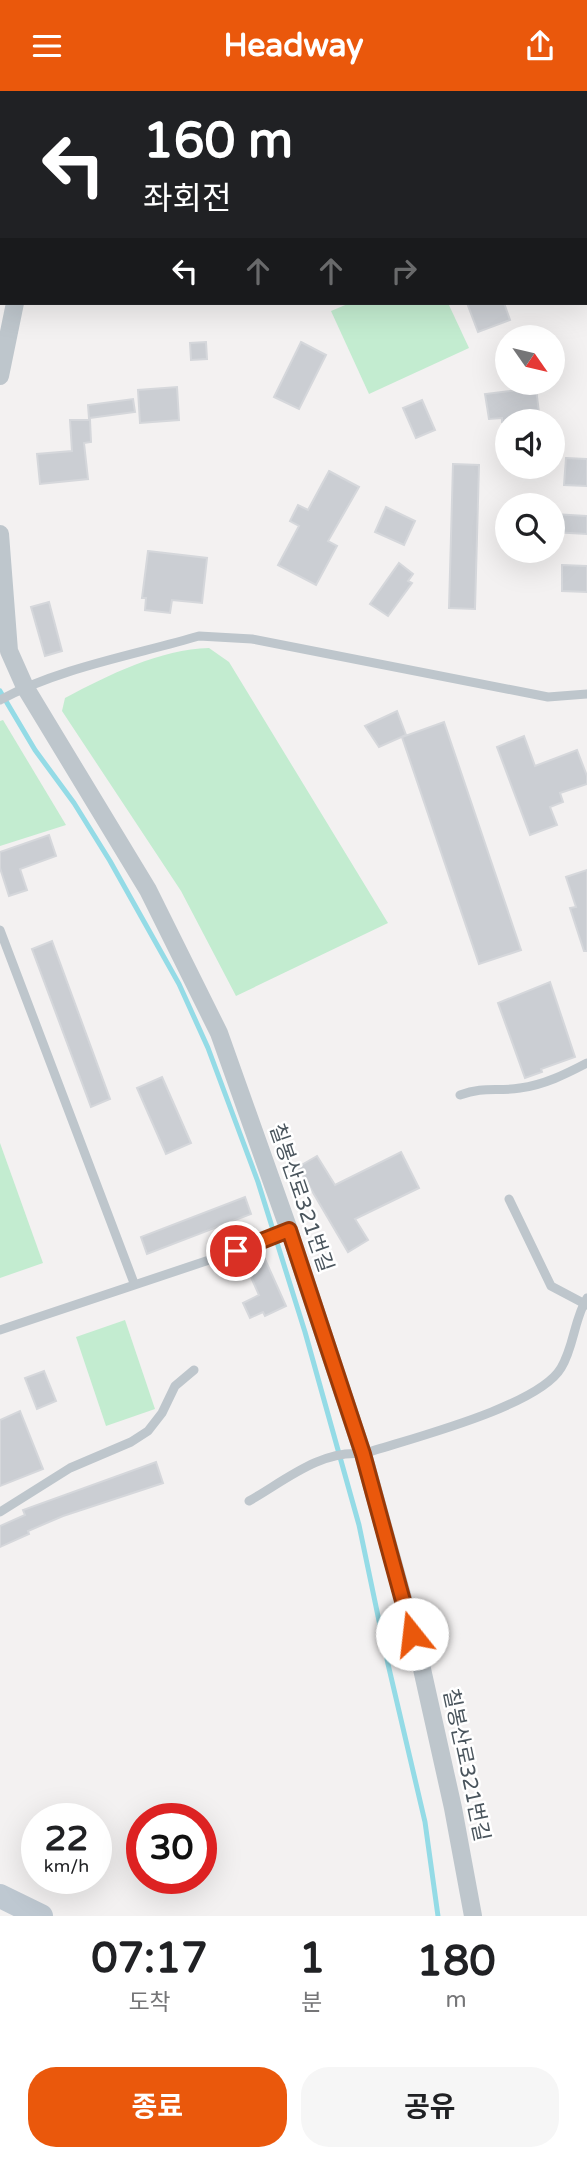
<!DOCTYPE html>
<html lang="ko">
<meta charset="utf-8">
<style>
:root{--surface:#fff;--page:#f6f6f6;--text:#202124;--muted:#757577;--accent:#ea580c}
body{margin:0;font-family:"Varela Round","Noto Sans KR",sans-serif;background:var(--page);color:var(--text);height:100vh;display:flex;flex-direction:column;font-size:26px;white-space:nowrap}
*{box-sizing:border-box;margin:0}
p{font-size:23px;color:var(--muted)}
.icon{flex:none;width:38px;height:38px;fill:none;stroke:currentColor;stroke-width:2;stroke-linecap:round;stroke-linejoin:round}
.map{position:relative;height:1825px;overflow:hidden}
.details{display:flex;flex-direction:column;background:var(--surface);flex:1}
.details>*{flex:none}
.hud{position:absolute;left:0px;top:0px;width:588px;height:214px;box-shadow:0 7px 28px #0002;background:#202124;color:#fff;overflow:hidden}
.needle{width:46px;rotate:124deg}
.buttons{position:absolute;left:495px;top:234px;display:grid;gap:14px}
.buttons a{display:grid;place-items:center;width:70px;height:70px;border-radius:50%;background:var(--surface);box-shadow:0 7px 28px #0002;font-size:35px}
.speed{position:absolute;left:21px;top:1712px;display:flex;gap:14px;font-size:35px;font-weight:700;text-align:center}
.speed>*{display:grid;place-content:center;width:91px;height:91px;border-radius:50%;background:var(--surface);box-shadow:0 7px 28px #0002;line-height:1}
.speed small{font-size:18px;font-weight:400}
.speed .limit{border:10px solid #d22;background:#fff;color:#111}
.pin{position:absolute;display:grid;place-items:center;width:60px;height:60px;color:#fff;margin:-30px;border:4px solid #fff;border-radius:50%;box-shadow:0 2px 7px #0007}
.me{position:absolute;width:77px;margin:-38px;rotate:344deg;stroke-linejoin:round;filter:drop-shadow(0 0 5px #0008)}
.turn{display:flex;align-items:center;gap:24px;height:147px;padding:0 28px;font-size:32px}
.turn .icon{width:91px;height:91px;stroke-width:2.5}
.turn b{display:block;font-size:49px;line-height:60px}
.lanes{display:flex;align-items:center;height:66px;padding:0 28px;background:#0003;justify-content:center;gap:35px;direction:ltr}
.lanes .off{opacity:.35}
.eta{display:flex;justify-content:space-evenly;align-items:center;height:119px;text-align:center}
.eta b{font-size:42px;font-weight:700;line-height:49px}
.cta{display:flex;gap:14px;margin-top:auto;padding:14px 28px}
.cta a{flex:1;height:80px;border-radius:28px;background:var(--accent);color:#fff;font-size:28px;font-weight:700;line-height:80px;text-align:center}
.cta a+a{background:var(--page);color:var(--text)}
header{display:flex;justify-content:space-between;align-items:center;height:91px;padding:0 28px;background:var(--accent);color:#fff;font-size:32px;font-weight:700}
.map>svg:first-child{display:block}
</style>
<header><svg class="icon" aria-label="menu" viewBox="0 0 24 24"><path d="M4 6h16M4 12h16M4 18h16"/></svg>Headway<svg class="icon" aria-label="share" viewBox="0 0 24 24"><path d="M12 15V3M7 8l5-5 5 5M5 13v7h14v-7"/></svg></header>
<div class="map">
<svg width="587" height="1825" viewBox="0 0 587 1825">
<rect width="100%" height="100%" fill="#f3f1f1"/>
<g fill="#c3ecd0">
<polygon points="350,212 448,212 469,257 369,303 331,220"/>
<path d="M209,557L229,571L388,832L236,905L181,800L62,620L65,607C108,584 161,558 209,557Z"/>
<polygon points="3,629 66,734 0,755 0,630"/>
<polygon points="0,1052 43,1172 0,1187"/>
<polygon points="125,1229 155,1318 106,1335 76,1246"/>
</g>
<g fill="none" stroke-linecap="round" stroke-linejoin="round">
<polyline stroke="#94dbe6" stroke-width="5" points="0,600 35,659 74,712 110,770 179,893 208,957 258,1091 305,1241 359,1434 388,1573 425,1731 438,1825"/>
</g>
<g fill="#cbced3" stroke="#d5d7db" stroke-width="2">
<polygon points="467,212 504,212 510,229 478,241"/>
<polygon points="206,251 207,268 191,269 190,252"/>
<polygon points="301,251 326,264 299,318 274,306"/>
<polygon points="177,296 179,329 140,332 138,299"/>
<polygon points="536,297 539,322 515,325 516,331 502,331 502,327 489,328 485,303"/>
<polygon points="133,308 135,321 89,327 88,314"/>
<polygon points="422,309 435,339 416,347 403,317"/>
<polygon points="70,329 90,329 91,351 84,352 88,388 40,393 37,363 72,360"/>
<polygon points="566,367 587,368 587,395 564,394"/>
<polygon points="453,373 479,374 475,518 449,517"/>
<polygon points="329,380 359,396 328,450 337,455 316,494 278,474 299,435 290,430 298,414 308,419"/>
<polygon points="386,416 415,430 404,454 375,441"/>
<polygon points="553,423 587,425 587,443 553,441"/>
<polygon points="148,460 207,467 202,512 172,509 170,522 145,519 146,507 142,507"/>
<polygon points="399,472 413,483 408,490 412,492 388,525 370,513"/>
<polygon points="562,474 587,475 587,501 562,500"/>
<polygon points="49,511 62,560 45,565 31,516"/>
<polygon points="397,620 406,644 379,656 365,635"/>
<polygon points="444,631 521,859 479,873 402,646"/>
<polygon points="524,645 535,675 577,659 587,685 587,693 560,702 563,711 550,716 557,734 530,744 497,656"/>
<polygon points="49,744 56,765 20,778 27,799 9,805 0,777 0,761"/>
<polygon points="587,779 587,860 584,860 570,817 576,816 566,786"/>
<polygon points="52,850 110,1008 91,1016 32,858"/>
<polygon points="550,891 575,966 541,978 542,981 525,987 498,912"/>
<polygon points="162,986 191,1052 166,1063 137,997"/>
<polygon points="401,1061 419,1097 355,1128 368,1149 348,1161 298,1076 317,1065 335,1094"/>
<polygon points="245,1106 251,1123 147,1163 141,1146"/>
<polygon points="257,1166 264,1166 286,1215 265,1225 263,1221 250,1227 243,1212 259,1204 246,1175"/>
<polygon points="44,1280 56,1310 37,1318 25,1287"/>
<polygon points="20,1320 43,1378 0,1395 0,1329"/>
<polygon points="156,1371 163,1392 63,1425 28,1440 29,1443 0,1456 0,1435 25,1424 23,1419"/>
</g>
<g fill="none" stroke-linecap="round" stroke-linejoin="round">
<g stroke="#bec6cc" stroke-width="9">
<path d="M0,609C59,577 134,564 199,545L252,548L548,606L587,603"/>
<polyline points="0,839 134,1192"/>
<path d="M460,1004C485,995 496,1001 520,997C544,994 566,983 587,972"/>
<polyline points="509,1108 551,1195 587,1214"/>
<polyline points="0,1239 236,1160 289,1139"/>
<path d="M249,1410C283,1391 321,1358 363,1363C408,1348 538,1316 561,1277C574,1256 574,1228 587,1207"/>
<polyline points="0,1421 70,1377 131,1351 148,1340 162,1322 175,1295 194,1279"/>
</g>
<g stroke="#bec6cc" stroke-width="18">
<polyline points="17,0 17,2"/>
<polyline points="0,285 15,212"/>
<polyline points="0,443 9,560 25,596 148,799 219,942 289,1139 363,1363 420,1569 453,1717 473,1825"/>
</g>
<polyline stroke="#bec8d1" stroke-width="24" points="0,1805 41,1825"/>
</g>
<g fill="none" stroke-linecap="round" stroke-linejoin="round">
<g stroke="#983908" stroke-width="18">
<polyline id="route" points="236,1160 289,1139 363,1363 412,1543"/>
</g>
<use href="#route" stroke="#ea580c" stroke-width="12"/>
</g>
<g text-anchor="middle" dominant-baseline="central" stroke-width="5" stroke-linejoin="round" paint-order="stroke">
<g font-size="21" fill="#4a555d" stroke="#fff">
<text transform="translate(301 1107) rotate(71)">칠봉산로321번길</text>
<text transform="translate(466 1674) rotate(78)">칠봉산로321번길</text>
</g>
</g>
</svg>
<div class="buttons">
<a><svg class="needle" viewBox="-14 -14 28 28"><path d="M0-13l5 13h-10z" fill="#e53935"/><path d="M0 13l5-13h-10z" fill="#757577"/></svg></a>
<a><svg class="icon" aria-label="sound" viewBox="0 0 24 24"><path d="M4 9h4l5-4v14l-5-4H4zM17 9q2 3 0 6"/></svg></a>
<a><svg class="icon" aria-label="search" viewBox="0 0 24 24"><circle cx="10" cy="10" r="6"/><path d="M15 15l6 6"/></svg></a>
</div>
<div class="speed"><div>22<small>km/h</small></div><div class="limit">30</div></div>
<div class="pin" style="left:236px;top:1160px;background:#d93025"><svg class="icon" aria-label="arrive" viewBox="0 0 24 24"><path d="M6 21V4h12l-3 4 3 4H6"/></svg></div>
<svg class="me" style="left:412px;top:1543px" viewBox="-20 -20 40 40"><circle r="19" fill="#fff"/><path d="M0-13L10 11 0 6-10 11z" fill="#ea580c"/></svg>
<div class="hud">
<div class="turn"><svg class="icon" aria-label="left" viewBox="0 0 24 24"><path d="M17 20v-9H6M10 6l-5 5 5 5"/></svg><div><b>160 m</b>좌회전</div></div>
<div class="lanes"><svg class="icon" aria-label="left" viewBox="0 0 24 24"><path d="M17 20v-9H6M10 6l-5 5 5 5"/></svg><svg class="icon off" aria-label="ahead" viewBox="0 0 24 24"><path d="M12 20V5M6 11l6-6 6 6"/></svg><svg class="icon off" aria-label="ahead" viewBox="0 0 24 24"><path d="M12 20V5M6 11l6-6 6 6"/></svg><svg class="icon off" aria-label="right" viewBox="0 0 24 24"><path d="M7 20v-9h11M14 6l5 5-5 5"/></svg></div>
</div>
</div>
<section class="details">
<div class="eta">
<div><b>07:17</b><p>도착</p></div>
<div><b>1</b><p>분</p></div>
<div><b>180</b><p>m</p></div>
</div>
<div class="cta"><a>종료</a><a>공유</a></div>
</section>
